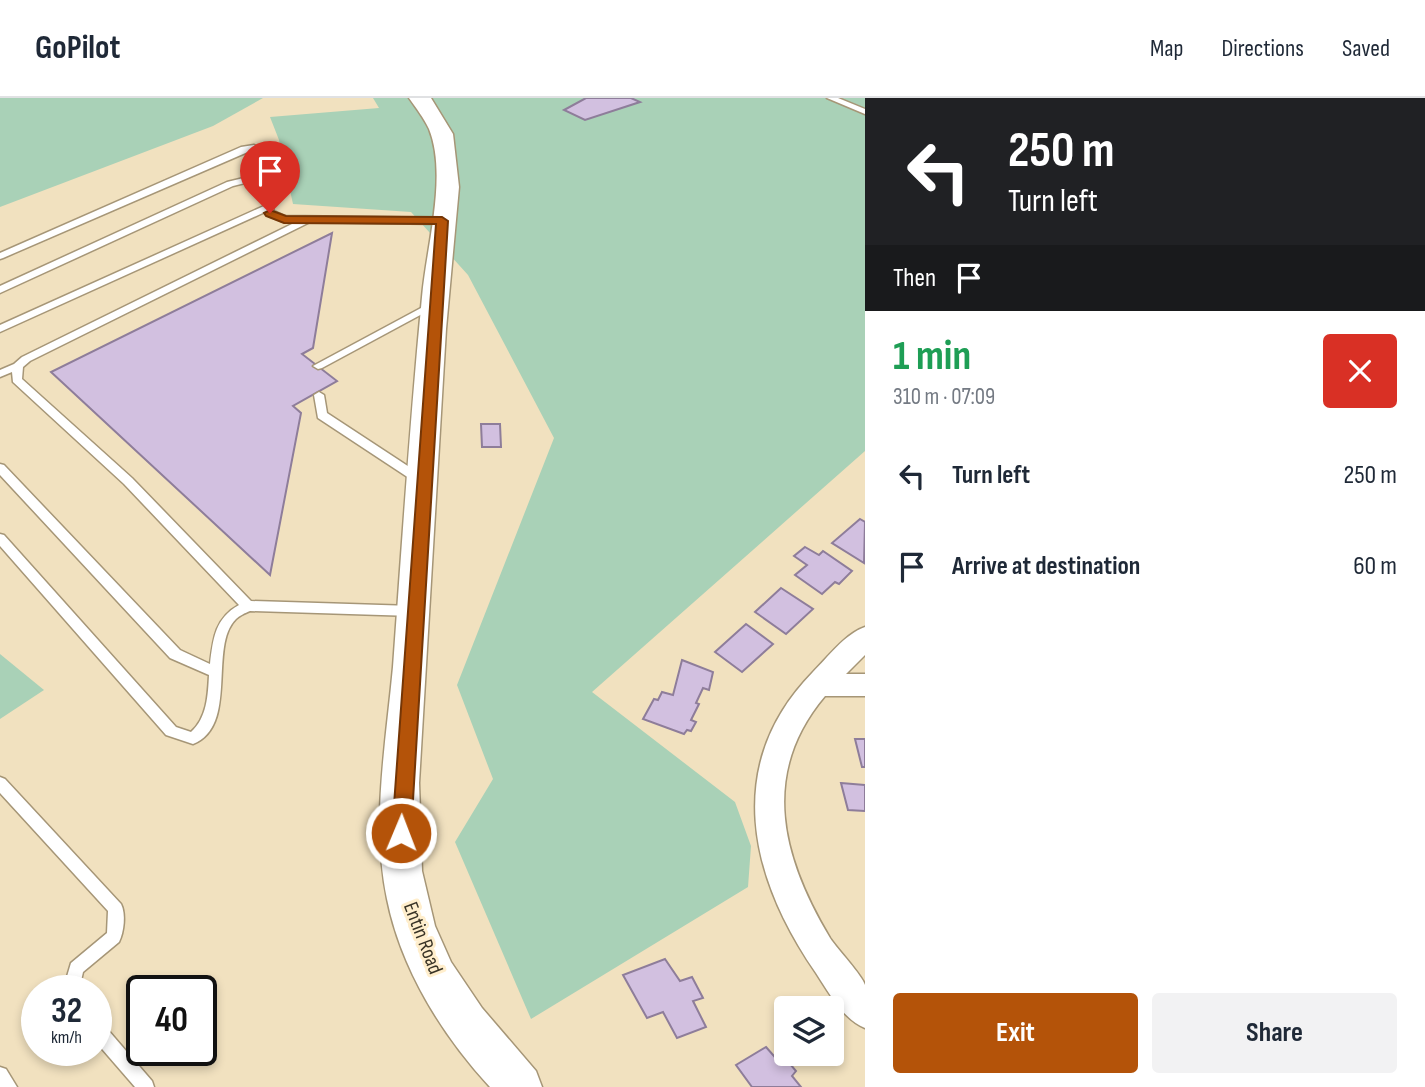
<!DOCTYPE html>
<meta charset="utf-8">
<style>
:root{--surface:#fff;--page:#f2f2f3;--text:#1f2937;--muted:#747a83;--line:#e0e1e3;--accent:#b45309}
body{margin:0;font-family:"Sofia Sans Condensed",sans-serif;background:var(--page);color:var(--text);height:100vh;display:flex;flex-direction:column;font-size:26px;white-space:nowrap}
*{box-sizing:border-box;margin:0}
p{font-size:23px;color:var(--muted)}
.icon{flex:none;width:38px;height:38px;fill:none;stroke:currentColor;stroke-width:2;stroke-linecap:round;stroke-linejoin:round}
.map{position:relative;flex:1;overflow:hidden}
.drawer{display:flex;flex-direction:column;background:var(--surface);width:560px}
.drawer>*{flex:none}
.hud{background:#202124;color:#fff;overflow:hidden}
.buttons{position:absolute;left:774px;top:898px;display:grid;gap:14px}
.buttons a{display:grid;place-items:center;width:70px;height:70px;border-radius:7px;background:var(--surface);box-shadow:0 4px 10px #0003;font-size:35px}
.speed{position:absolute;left:21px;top:877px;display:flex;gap:14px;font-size:35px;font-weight:700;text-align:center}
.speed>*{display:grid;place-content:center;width:91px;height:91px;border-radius:50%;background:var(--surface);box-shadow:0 4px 10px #0003;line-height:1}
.speed small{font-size:18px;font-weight:400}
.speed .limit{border:4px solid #111;border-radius:10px;background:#fff;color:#111}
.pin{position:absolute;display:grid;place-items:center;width:60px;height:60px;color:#fff;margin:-72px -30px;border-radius:50% 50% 50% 0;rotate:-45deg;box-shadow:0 0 7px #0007}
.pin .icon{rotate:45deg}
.me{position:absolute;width:77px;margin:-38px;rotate:1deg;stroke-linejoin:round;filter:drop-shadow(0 0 5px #0008)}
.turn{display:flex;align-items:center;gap:24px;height:147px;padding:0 28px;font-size:32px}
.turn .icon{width:91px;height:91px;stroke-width:2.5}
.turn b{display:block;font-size:49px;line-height:60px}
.then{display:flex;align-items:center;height:66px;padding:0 28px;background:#0003;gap:14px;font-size:26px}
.round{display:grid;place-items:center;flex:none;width:74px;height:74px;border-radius:7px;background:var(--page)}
.head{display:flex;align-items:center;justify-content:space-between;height:119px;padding:0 28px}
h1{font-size:42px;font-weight:700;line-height:52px;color:#1e9e55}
.button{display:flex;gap:14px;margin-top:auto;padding:14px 28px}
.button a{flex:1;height:80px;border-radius:7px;background:var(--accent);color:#fff;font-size:28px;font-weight:700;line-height:80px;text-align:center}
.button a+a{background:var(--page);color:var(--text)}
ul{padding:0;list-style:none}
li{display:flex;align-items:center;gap:21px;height:91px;padding:0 28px}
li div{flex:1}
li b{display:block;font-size:26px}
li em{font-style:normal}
header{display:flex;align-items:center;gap:42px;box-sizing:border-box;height:98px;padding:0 35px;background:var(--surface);border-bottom:2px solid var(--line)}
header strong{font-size:33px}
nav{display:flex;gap:38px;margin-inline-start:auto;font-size:24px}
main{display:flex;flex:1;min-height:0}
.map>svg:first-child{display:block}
</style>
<header>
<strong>GoPilot</strong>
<nav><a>Map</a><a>Directions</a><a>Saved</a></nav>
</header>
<main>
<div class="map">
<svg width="865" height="989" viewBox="0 0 865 989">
<rect width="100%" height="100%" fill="#f1e1bf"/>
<g fill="#a9d1b7">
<polygon points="0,0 263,0 213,28 0,109"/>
<polygon points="373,0 865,0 865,353 592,594 735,704 751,748 748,789 531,921 455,744 493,681 457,587 554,340 468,177 411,114 293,106 279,42 270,19 379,10"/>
<polygon points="0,556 44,592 0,621"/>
</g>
<g fill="#d2c0e0" stroke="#8e7d9a" stroke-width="2">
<polygon points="586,0 631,0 640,4 585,22 564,12"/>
<polygon points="332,135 313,250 302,256 337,283 293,308 301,315 270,477 51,274"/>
<polygon points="481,326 500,326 501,349 482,349"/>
<polygon points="860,421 865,424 864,465 832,445"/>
<polygon points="805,449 819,457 823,453 852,473 839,486 835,484 822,496 795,477 807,467 794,458"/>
<polygon points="781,490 813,511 786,536 755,514"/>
<polygon points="746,526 773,546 742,574 715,554"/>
<polygon points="682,562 713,574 709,592 703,590 696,605 699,606 691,622 696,624 691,633 687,632 684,636 643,621 654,601 658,602 662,594 673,597"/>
<polygon points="855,641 865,641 865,669 862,669"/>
<polygon points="841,685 865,687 865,713 848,712"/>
<polygon points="665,861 680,883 692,879 703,900 693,903 706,929 677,940 663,914 647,920 623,877"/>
<polygon points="766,949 780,965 786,961 796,973 792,978 801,989 752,989 736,967"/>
</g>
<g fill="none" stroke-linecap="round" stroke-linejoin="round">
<g stroke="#a69677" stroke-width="3">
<g id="service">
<polygon points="827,0 838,0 865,11 865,16"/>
<path d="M254,47L258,50L274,113L285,118L442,120L447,123L442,126L310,124L30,263L23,269L22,281L132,380L251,503L413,508L417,510L419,513L417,516L413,518L250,513C245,515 239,518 236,521C208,548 239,628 193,646L166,637L0,448V436L4,437L176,629L191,634C207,620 208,597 209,577L170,560L0,377V366L4,367L180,552L210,566C213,541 215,520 239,507L124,386L13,284L12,274L0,279V272L14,266L22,259L296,124H284L267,117L265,114L0,234V227L264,108L257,82L233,88L0,195V188L227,84L256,77L250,53L3,160L0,161V155L241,49Z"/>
<polygon points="434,203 439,206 437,208 322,270 318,271 313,268"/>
<polygon points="319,294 324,297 327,315 423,378 425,381 423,384 415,384 318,320 314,297"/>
<path d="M0,679L5,681L121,806C126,816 124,834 119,844L83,874L79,892H63L71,865L107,835L108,813L0,695Z"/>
<polygon points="96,923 102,925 152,983 154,989 135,989 96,944"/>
<polygon points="0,969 6,971 17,989 0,989"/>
</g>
</g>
<g stroke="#a69677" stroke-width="3">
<path id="minor" d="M865,529V557L846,576H865V598H825C759,676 782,760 830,840C838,852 862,877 865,887C865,899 865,918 865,930C843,921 829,895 816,875C749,778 723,666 813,574C828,559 845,536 865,529Z"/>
</g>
<g stroke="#a69677" stroke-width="3">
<path id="tertiary" d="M409,0H431L453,36L459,89L446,231L419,685L422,773L435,828L451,864L482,910L536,973L542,989H490C442,937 401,871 387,801C371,724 386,645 393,569C402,445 410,322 422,199C426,150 448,78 429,31C424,20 416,10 409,0Z"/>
</g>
<use href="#service" fill="#fff" fill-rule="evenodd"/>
<use href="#minor" fill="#fff" fill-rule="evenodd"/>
<use href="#tertiary" fill="#fff" fill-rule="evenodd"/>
</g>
<polygon fill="#b45309" stroke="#753606" stroke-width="2" points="270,112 286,118 442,119 448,123 411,735 408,741 401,744 395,741 392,735 436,126 284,125 266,118 264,115"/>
<g text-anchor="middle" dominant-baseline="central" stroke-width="6" stroke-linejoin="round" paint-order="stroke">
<g font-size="21" fill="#393326" stroke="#fec">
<text transform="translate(423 840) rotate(69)">Entin Road</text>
</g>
</g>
</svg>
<div class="buttons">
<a><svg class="icon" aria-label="layers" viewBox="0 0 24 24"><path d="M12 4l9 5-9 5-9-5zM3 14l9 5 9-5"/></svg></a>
</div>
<div class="speed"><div>32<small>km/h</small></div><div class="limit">40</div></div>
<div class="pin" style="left:270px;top:115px;background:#d93025"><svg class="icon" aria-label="arrive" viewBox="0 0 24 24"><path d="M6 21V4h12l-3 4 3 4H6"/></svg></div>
<svg class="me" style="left:401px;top:735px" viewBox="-20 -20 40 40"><circle r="17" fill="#b45309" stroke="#fff" stroke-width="3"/><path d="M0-11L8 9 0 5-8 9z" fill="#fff"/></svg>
</div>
<section class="drawer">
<div class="hud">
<div class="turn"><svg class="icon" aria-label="left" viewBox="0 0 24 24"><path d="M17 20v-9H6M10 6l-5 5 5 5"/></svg><div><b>250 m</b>Turn left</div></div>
<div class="then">Then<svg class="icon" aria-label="arrive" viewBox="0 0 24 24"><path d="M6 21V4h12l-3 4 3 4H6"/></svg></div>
</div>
<div class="head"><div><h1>1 min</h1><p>310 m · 07:09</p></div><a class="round" style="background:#d93025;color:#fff"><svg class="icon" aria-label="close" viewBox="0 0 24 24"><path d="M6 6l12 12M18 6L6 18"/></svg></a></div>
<ul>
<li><svg class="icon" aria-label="left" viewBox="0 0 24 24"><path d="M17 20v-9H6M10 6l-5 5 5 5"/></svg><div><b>Turn left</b></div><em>250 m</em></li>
<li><svg class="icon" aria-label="arrive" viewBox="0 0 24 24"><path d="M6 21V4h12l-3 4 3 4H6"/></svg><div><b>Arrive at destination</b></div><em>60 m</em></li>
</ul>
<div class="button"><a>Exit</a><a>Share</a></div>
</section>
</main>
